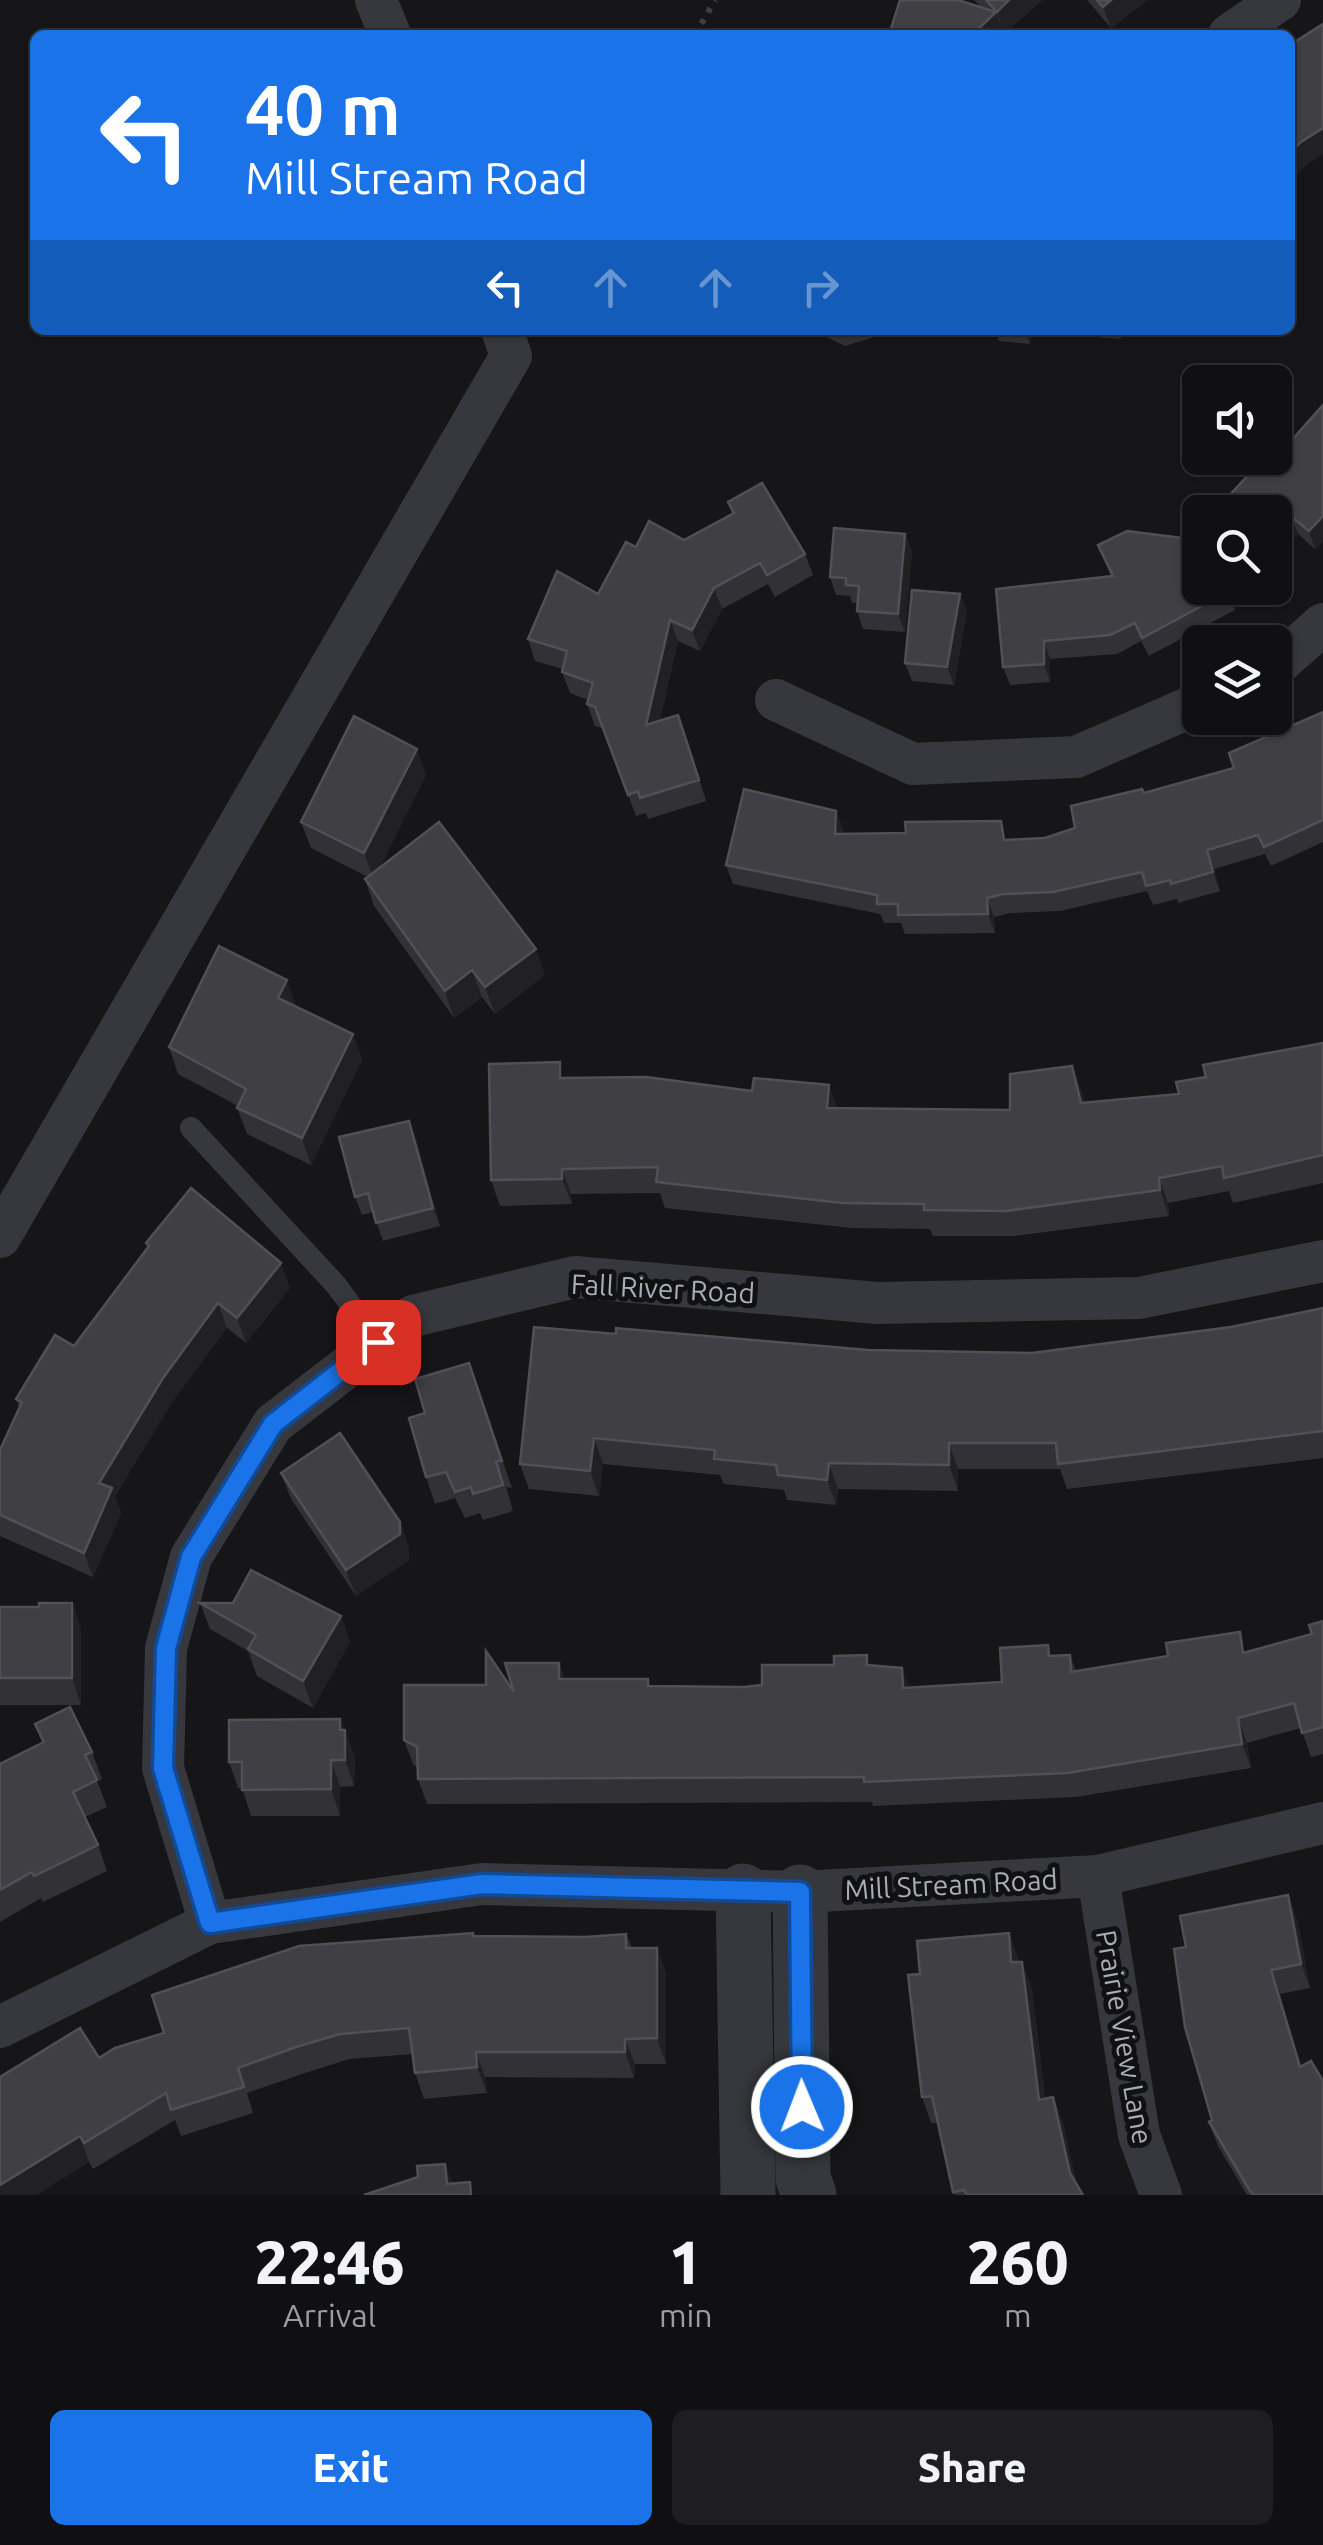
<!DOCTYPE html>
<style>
:root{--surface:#101012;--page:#1e1e20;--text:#f1f3f6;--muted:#9c9d9f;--line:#303032;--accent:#1a73e8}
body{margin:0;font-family:Ubuntu,sans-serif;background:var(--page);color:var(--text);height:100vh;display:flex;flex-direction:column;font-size:38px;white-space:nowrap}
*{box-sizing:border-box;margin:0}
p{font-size:32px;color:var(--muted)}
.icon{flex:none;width:55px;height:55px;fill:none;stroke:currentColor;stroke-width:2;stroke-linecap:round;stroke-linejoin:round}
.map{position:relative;height:2195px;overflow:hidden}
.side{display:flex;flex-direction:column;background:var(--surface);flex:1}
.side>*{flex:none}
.top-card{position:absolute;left:30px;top:30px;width:1265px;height:305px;border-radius:15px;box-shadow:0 2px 8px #0004,0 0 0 2px var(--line);background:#1a73e8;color:#fff;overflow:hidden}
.buttons{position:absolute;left:1182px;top:365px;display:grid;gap:20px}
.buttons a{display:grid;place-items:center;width:110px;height:110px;border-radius:15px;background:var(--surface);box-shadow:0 2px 8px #0004,0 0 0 2px var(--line);font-size:50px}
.pin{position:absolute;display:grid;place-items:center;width:85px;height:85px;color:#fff;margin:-42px;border-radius:20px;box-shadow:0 5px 15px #0006}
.me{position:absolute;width:110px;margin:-55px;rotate:359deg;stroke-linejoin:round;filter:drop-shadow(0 0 8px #0008)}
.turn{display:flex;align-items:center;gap:35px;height:210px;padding:0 50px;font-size:45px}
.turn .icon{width:130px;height:130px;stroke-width:2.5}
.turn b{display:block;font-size:70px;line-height:85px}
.lanes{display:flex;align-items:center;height:95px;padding:0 50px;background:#0003;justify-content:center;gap:50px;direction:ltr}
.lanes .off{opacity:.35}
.eta{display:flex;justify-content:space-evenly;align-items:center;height:170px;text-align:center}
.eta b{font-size:60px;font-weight:800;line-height:70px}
.cta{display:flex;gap:20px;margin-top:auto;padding:20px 50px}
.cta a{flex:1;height:115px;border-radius:15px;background:var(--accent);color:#fff;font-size:40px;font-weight:800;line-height:115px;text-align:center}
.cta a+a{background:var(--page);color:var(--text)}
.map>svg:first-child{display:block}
</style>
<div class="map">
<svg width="1323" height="2195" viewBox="0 0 1323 2195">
<rect width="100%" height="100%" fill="#161618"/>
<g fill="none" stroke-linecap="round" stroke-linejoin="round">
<polyline stroke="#3d3f44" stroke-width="6" stroke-dasharray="5 8" stroke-linecap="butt" points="695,35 715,0"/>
<polyline stroke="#37383d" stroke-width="22" points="191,1128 336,1285 378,1342"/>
<g stroke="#37383d" stroke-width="42">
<polyline points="376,0 390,35"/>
<polyline points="1229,35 1280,0"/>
<polyline points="1275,667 1323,624"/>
<polyline points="776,700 913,764 1076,757 1200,703"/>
<polyline points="0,1237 511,356 502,330"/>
<polyline points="1098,1876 1139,2135 1161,2195"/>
<polyline points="210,1923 163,1768 166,1648 191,1557 273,1424 413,1316 575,1277 878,1303 1139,1298 1323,1261"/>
<polyline points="0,2027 210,1923 482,1884 800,1892 1098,1876 1323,1823"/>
</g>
<g stroke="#37383d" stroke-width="55">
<polyline points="743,1891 748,2195"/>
<polyline points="800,1892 803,2178 809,2195"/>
</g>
</g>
<g fill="#323236">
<polygon points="974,0 1042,0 1004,34 1003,31 1003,35 889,35 981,7"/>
<polygon points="1087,0 1148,0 1111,28"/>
<polygon points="818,330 879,330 881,335 845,346 819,333"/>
<polygon points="995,330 1122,330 1121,339 1032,332 1030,344 999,341"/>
<polygon points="1323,405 1323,541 1315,549 1298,534 1290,542 1285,536 1275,547 1275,458"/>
<polygon points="728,502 805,554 813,575 775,597 768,584 722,609 700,651 678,641 660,720 686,736 706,801 648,819 646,813 636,816 603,728 595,726 587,704 588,700 570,693 562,672 563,669 535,661 528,639 684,540 732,514"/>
<polygon points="905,534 912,552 905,632 863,629 857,611 857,603 852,603 850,596 836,595 830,577"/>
<polygon points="1098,545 1200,588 1256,588 1256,589 1242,597 1244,601 1234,607 1235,610 1149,656 1141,641 1117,654 1050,659 1050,682 1010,685 1003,667 1111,576"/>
<polygon points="960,594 967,612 954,685 912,681 905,663"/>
<polygon points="1323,712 1323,842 1271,866 1265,854 1214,869 1220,891 1178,903 1177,899 1153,905 1147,891 1060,911 1010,913 994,917 995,933 905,934 901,923 884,923 880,914 733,884 726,865 836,811 843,830 843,834 1008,840 1045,838 1075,828 1144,793 1234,768"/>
<polygon points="426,775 380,867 545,975 495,1014 482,997 454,1018 374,906 365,879 368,877 311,848 301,822"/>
<polygon points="296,1007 353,1034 362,1060 311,1165 247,1134 237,1108 238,1106 178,1074 169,1047"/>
<polygon points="1323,1043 1323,1183 1233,1203 1229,1191 1168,1203 1169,1216 1015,1236 933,1236 930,1229 852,1228 665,1208 660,1193 571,1194 572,1204 500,1206 491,1180 566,1078 752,1091 829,1085 837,1108 1010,1110 1082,1091 1084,1103 1179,1094 1206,1077"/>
<polygon points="409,1121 416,1139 440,1226 383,1241 373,1212 362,1215 355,1197"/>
<polygon points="146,1243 290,1288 246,1343 227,1328 172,1402 115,1496 121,1513 93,1577 0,1536 0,1450 19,1408 16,1399 74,1346 147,1247"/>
<polygon points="1323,1308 1323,1458 1067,1489 1060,1469 958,1469 958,1491 838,1489 836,1505 787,1500 784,1490 724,1484 720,1475 603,1464 599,1496 529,1489 520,1464 616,1334 868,1350 1032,1353 1231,1327"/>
<polygon points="469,1363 512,1488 506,1487 513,1511 483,1520 480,1513 465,1518 455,1498 435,1504 426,1477 425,1413"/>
<polygon points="281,1473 400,1522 409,1548 409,1560 356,1596 291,1499"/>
<polygon points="72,1603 81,1629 81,1705 0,1705 0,1607 39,1607"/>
<polygon points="200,1603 341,1616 350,1642 313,1708 257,1676 248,1651 210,1629"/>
<polygon points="1323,1621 1323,1754 1311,1757 1301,1728 1247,1743 1251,1768 1076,1797 873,1806 872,1802 427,1804 418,1779 417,1767 413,1764 404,1740 514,1692 559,1663 564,1679 651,1686 744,1687 870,1665 910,1688 1002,1682 1053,1656 1070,1655 1076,1671 1247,1652 1312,1634"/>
<polygon points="340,1719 355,1757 354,1786 340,1787 340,1816 251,1816 242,1788 238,1788 229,1762"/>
<polygon points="35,1724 92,1752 102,1779 97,1781 107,1807 85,1817 98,1845 107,1871 43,1902 41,1898 0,1922 0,1764 42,1743"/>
<polygon points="1297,1919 1310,1988 1280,1994 1323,2195 1247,2195 1218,2146 1209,2122 1212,2120 1186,1947"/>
<polygon points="473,1933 474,1936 585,1937 626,1934 632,1948 657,1948 666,1974 666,2064 635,2064 634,2078 485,2077 487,2093 424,2099 415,2073 413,2054 349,2059 305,2073 247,2093 253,2113 181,2136 175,2120 93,2169 89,2162 36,2195 0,2195 99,2058"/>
<polygon points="1009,1933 1019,1962 1032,1988 1045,2099 1053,2097 1063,2123 1076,2183 1083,2195 954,2195 938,2123 931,2123 922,2097 920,1974"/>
</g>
<g fill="#212124">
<polygon points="1009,0 1042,0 1004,34 997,12"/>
<polygon points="1111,0 1148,0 1111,28 1103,7"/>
<polygon points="996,12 1004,34 972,35 972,33"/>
<polygon points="1323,128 1323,154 1309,163 1290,180 1290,152 1301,142"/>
<polygon points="1025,330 1031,330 1032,332 1030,344"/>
<polygon points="1291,516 1298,534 1290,542 1284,524"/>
<polygon points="1323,516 1323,541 1315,549 1309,531"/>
<polygon points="1278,518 1285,536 1275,547 1275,522"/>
<polygon points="905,534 912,552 905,632 898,614"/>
<polygon points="714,588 722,609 700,651 692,630"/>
<polygon points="960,594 967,612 954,685 947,667"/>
<polygon points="670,620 678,641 654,746 646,725"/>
<polygon points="1044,641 1050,659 1050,682 1044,664"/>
<polygon points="417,749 426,775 374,880 364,853"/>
<polygon points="836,811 843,830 841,853 835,834"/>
<polygon points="1207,850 1214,869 1220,891 1213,872"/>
<polygon points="987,898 994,917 995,933 988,914"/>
<polygon points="536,949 545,975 495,1014 485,987"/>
<polygon points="472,970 482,997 454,1018 445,991"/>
<polygon points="287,980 296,1006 278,998"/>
<polygon points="353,1034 362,1060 311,1165 302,1138"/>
<polygon points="1072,1066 1082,1091 1090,1129 1081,1103"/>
<polygon points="829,1085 838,1111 827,1108"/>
<polygon points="409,1121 416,1139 440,1226 433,1208"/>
<polygon points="562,1169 571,1194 572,1204 562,1179"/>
<polygon points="1159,1178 1168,1203 1169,1216 1160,1190"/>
<polygon points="281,1263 290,1288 246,1343 237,1318"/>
<polygon points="218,1303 227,1328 172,1402 115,1496 121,1513 93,1577 84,1553 99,1483 163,1378"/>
<polygon points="594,1438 603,1464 599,1496 590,1471"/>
<polygon points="949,1443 958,1469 958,1491 949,1465"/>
<polygon points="829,1463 838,1489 836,1505 827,1480"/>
<polygon points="400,1522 409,1548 409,1560 356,1596 346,1570"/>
<polygon points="72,1603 81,1629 81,1705 72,1678"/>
<polygon points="341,1616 350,1642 313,1708 303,1681"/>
<polygon points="559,1663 568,1688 559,1679"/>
<polygon points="902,1668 911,1693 903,1688"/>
<polygon points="1238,1718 1247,1743 1251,1768 1242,1744"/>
<polygon points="340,1719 355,1757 354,1786 345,1760 340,1730"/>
<polygon points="331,1760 340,1787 340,1816 331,1789"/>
<polygon points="1288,1895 1297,1919 1310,1988 1301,1964"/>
<polygon points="1009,1933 1018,1960 1021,1989 1011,1962"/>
<polygon points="657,1948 666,1974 666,2064 657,2038"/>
<polygon points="1022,1962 1032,1988 1049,2127 1039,2100"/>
<polygon points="1271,1970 1280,1994 1309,2091 1300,2067"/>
<polygon points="625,2039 635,2064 634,2078 625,2052"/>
<polygon points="476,2052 485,2077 487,2093 477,2067"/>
<polygon points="1053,2097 1063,2123 1079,2195 1070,2173"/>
<polygon points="80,2136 89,2162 36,2195 0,2195 0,2185"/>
<polygon points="445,2164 453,2184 447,2184"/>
</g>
<g fill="#3f3f44" stroke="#4f5156" stroke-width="2.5">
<polygon points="900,0 958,0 996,12 972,35 889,35"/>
<polygon points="986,0 1009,0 997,12"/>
<polygon points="1097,0 1111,0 1103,7"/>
<polygon points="1323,24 1323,128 1301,142 1290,152 1290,69 1294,66 1290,58 1290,45"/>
<polygon points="1323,405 1323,516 1309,531 1291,516 1284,524 1278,518 1275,522 1275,512 1214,512 1264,458 1275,458 1275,451 1279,446 1283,450"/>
<polygon points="762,483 805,554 767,575 760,563 714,588 692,630 670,620 646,725 678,715 699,780 640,798 638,791 628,795 595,707 587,704 593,683 562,672 567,651 528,639 557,571 598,594 626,542 636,547 649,521 684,540 734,513 728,502"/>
<polygon points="834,528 905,534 898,614 857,611 859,586 846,585 846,578 830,577"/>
<polygon points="1200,528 1200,588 1229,588 1227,589 1228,592 1142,638 1135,623 1110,635 1044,641 1044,664 1003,667 996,589 1113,576 1098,545 1127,531 1190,539"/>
<polygon points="912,590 960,594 947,667 905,663"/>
<polygon points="1323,712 1323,820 1264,847 1258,835 1207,850 1213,872 1171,884 1170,880 1146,886 1142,872 1053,892 1003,894 987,898 988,914 898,915 898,904 877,904 877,895 726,865 744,789 836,811 835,834 906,833 905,822 1001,821 1004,840 1045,838 1075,828 1071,806 1142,789 1144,793 1234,768 1229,753"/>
<polygon points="354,716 417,749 364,853 301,822"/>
<polygon points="439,822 536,949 485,987 472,970 445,991 365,879"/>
<polygon points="219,946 287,980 278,998 353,1034 302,1138 237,1108 246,1089 169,1047"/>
<polygon points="1323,1043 1323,1155 1224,1178 1222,1166 1159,1178 1160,1190 1006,1211 924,1210 924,1204 842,1203 656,1182 658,1167 562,1169 562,1179 491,1180 489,1064 560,1062 560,1078 646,1077 752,1091 754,1078 829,1085 827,1108 1010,1110 1010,1074 1072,1066 1081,1103 1179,1094 1176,1082 1206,1077 1203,1065"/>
<polygon points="409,1121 433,1208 376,1223 368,1193 355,1197 339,1137"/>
<polygon points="191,1188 281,1263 237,1318 218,1303 163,1378 99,1483 112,1488 84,1553 0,1515 0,1450 22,1402 16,1399 55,1335 74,1346 149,1246 146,1243"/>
<polygon points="1323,1308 1323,1431 1058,1464 1056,1443 949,1443 949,1465 829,1463 827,1480 778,1475 776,1465 714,1459 715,1450 594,1438 590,1471 520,1464 534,1327 616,1334 616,1328 868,1350 1032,1353 1231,1327"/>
<polygon points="469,1363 502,1461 496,1461 503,1485 473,1494 471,1487 455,1492 446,1472 426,1477 409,1418 425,1413 415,1379"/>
<polygon points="340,1433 400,1522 400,1534 346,1570 281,1473"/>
<polygon points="251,1570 341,1616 303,1681 248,1649 256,1635 200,1603 233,1603"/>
<polygon points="39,1603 72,1603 72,1678 0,1678 0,1607 39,1607"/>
<polygon points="1323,1621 1323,1727 1302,1733 1294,1703 1238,1718 1242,1744 1067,1773 864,1782 864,1777 418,1779 417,1747 404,1740 404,1685 486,1685 486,1651 514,1692 505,1663 559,1663 559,1679 648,1679 648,1686 744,1687 762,1685 762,1665 834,1665 834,1656 867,1655 867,1665 902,1668 903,1688 1002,1682 1000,1648 1048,1645 1049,1656 1070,1655 1071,1672 1168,1656 1166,1643 1240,1632 1243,1653 1312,1634 1309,1625"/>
<polygon points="70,1707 92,1752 85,1755 97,1780 73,1792 98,1845 34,1876 32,1872 0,1890 0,1764 44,1742 35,1724"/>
<polygon points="340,1719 340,1730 345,1730 345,1760 331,1760 331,1789 242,1790 242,1762 229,1762 229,1720"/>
<polygon points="1288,1895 1301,1964 1271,1970 1300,2067 1311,2061 1323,2081 1323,2195 1254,2195 1250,2191 1209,2122 1212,2120 1185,2027 1174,1949 1186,1947 1180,1916"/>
<polygon points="473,1933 473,1936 585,1937 626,1934 626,1948 657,1948 657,2038 625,2039 625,2052 476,2052 477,2067 415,2073 409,2028 340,2034 296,2047 238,2068 244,2087 171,2110 166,2093 84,2143 80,2136 0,2185 0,2077 80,2028 99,2058 115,2048 164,2033 152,1995 299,1946"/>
<polygon points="1009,1933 1011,1962 1022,1962 1039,2100 1053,2097 1070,2173 1083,2195 967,2195 964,2190 953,2192 932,2096 922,2097 908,1975 920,1974 917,1941"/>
<polygon points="445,2164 447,2184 470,2182 471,2195 364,2195 418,2177 417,2166"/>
</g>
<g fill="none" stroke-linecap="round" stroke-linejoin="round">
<g stroke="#114b97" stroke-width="25">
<polyline id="route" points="378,1342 273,1424 191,1557 166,1648 163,1768 210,1923 482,1884 800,1892 802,2107"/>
</g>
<use href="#route" stroke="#1a73e8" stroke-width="18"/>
</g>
<g text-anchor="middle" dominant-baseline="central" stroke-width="10" stroke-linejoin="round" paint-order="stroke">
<g font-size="28" fill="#a8adb8" stroke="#111113">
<text transform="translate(663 1288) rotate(3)">Fall River Road</text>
<text transform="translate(951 1884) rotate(-3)">Mill Stream Road</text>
<text transform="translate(1125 2037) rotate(80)">Prairie View Lane</text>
</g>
</g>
</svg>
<div class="buttons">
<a><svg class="icon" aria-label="sound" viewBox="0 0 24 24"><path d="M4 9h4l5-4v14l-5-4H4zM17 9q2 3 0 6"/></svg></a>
<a><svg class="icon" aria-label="search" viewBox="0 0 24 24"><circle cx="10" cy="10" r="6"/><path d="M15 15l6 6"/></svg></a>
<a><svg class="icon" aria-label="layers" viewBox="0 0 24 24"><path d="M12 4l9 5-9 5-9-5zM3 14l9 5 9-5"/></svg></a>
</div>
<div class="pin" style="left:378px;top:1342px;background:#d93025"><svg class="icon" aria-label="arrive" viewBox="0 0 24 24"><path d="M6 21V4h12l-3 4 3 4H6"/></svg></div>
<svg class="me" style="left:802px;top:2107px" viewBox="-20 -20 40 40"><circle r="17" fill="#1a73e8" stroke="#fff" stroke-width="3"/><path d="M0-11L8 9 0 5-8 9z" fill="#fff"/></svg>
<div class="top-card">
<div class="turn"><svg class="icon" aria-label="left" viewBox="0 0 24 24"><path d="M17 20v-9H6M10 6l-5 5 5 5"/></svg><div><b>40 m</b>Mill Stream Road</div></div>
<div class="lanes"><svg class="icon" aria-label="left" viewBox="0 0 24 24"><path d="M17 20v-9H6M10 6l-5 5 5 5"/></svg><svg class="icon off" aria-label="ahead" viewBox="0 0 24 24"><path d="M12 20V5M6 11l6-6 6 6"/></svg><svg class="icon off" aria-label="ahead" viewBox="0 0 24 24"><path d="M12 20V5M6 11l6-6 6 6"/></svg><svg class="icon off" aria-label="right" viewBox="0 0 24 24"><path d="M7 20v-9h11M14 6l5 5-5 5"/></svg></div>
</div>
</div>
<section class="side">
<div class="eta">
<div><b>22:46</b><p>Arrival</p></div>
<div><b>1</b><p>min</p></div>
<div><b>260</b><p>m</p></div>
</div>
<div class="cta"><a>Exit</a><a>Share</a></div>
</section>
